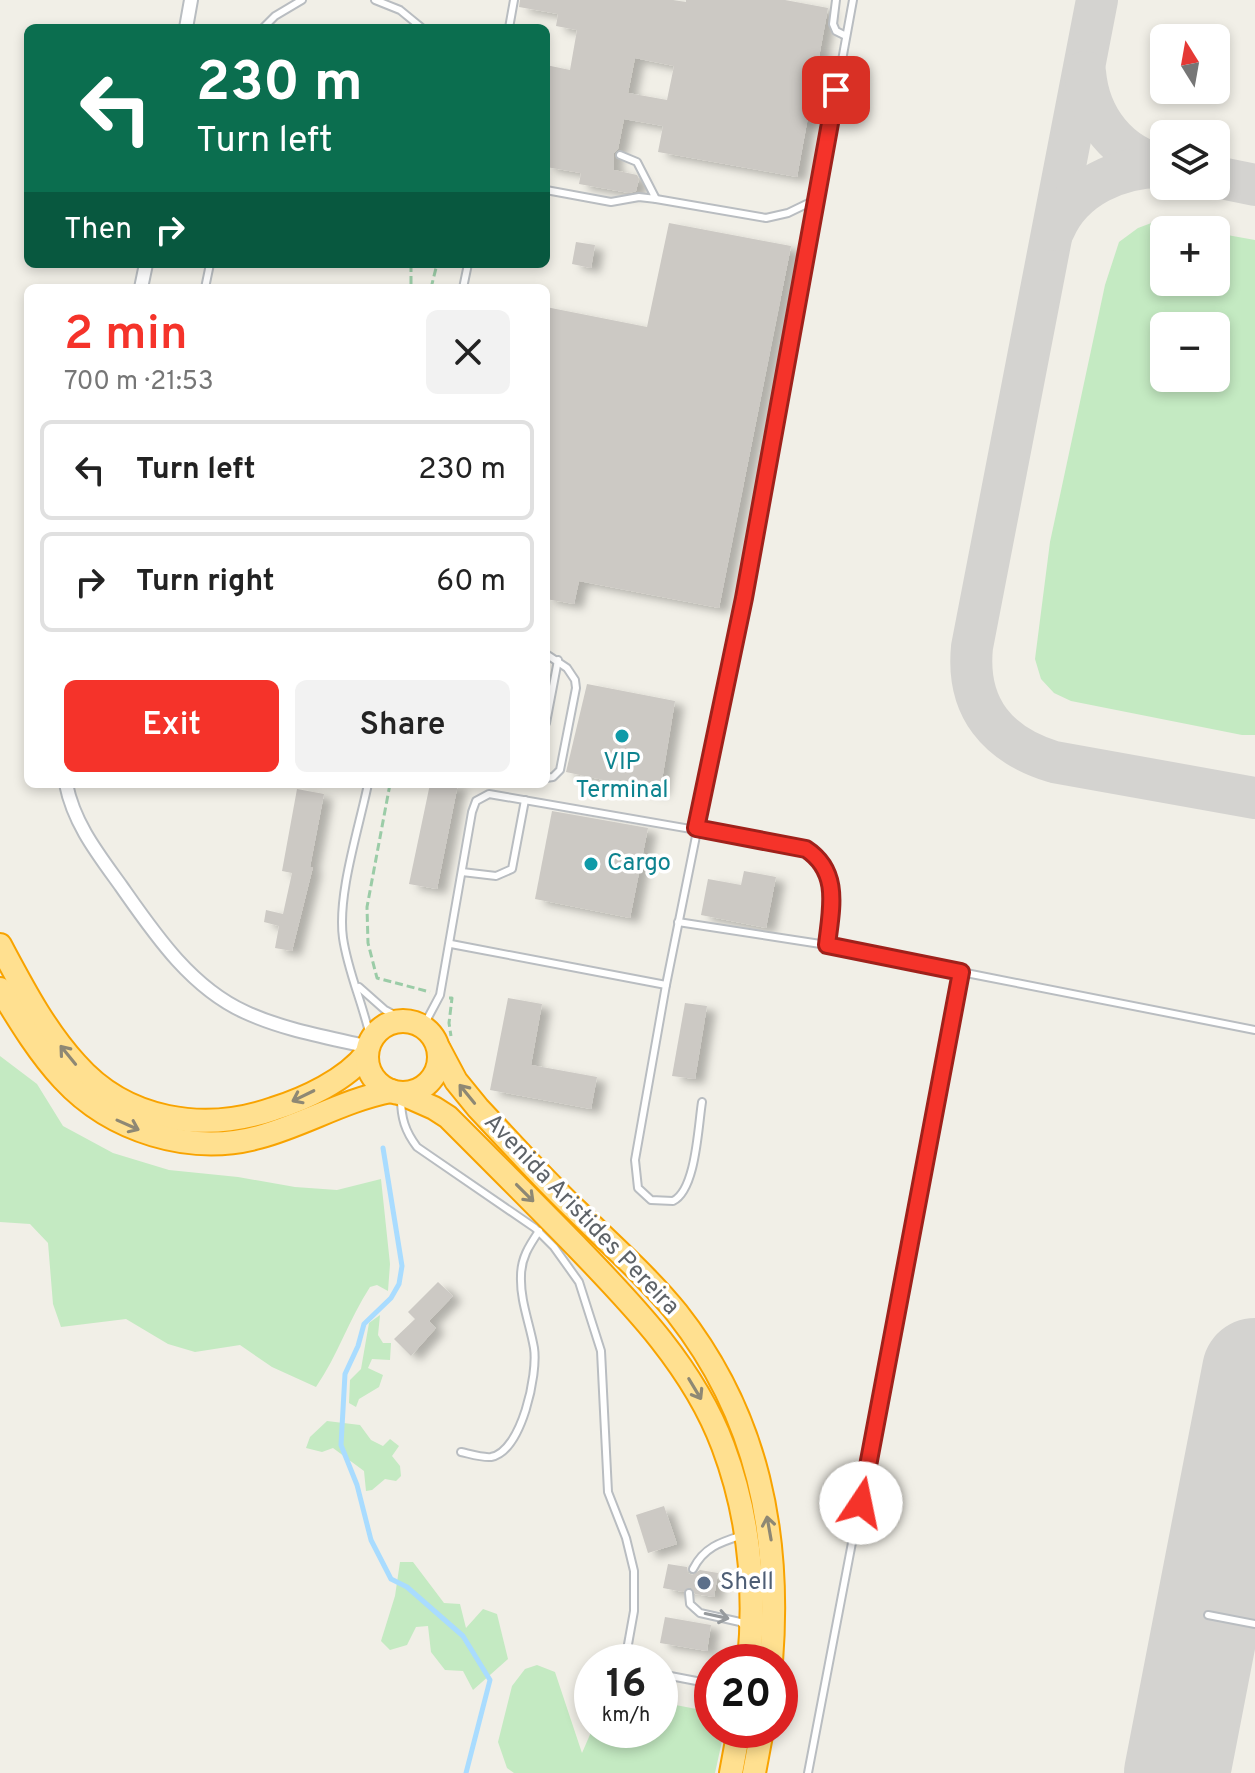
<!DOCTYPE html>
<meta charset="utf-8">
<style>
:root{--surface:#fff;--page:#f2f2f2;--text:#222;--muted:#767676;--line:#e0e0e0;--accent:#f5332a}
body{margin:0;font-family:Overpass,sans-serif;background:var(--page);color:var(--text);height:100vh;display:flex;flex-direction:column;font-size:30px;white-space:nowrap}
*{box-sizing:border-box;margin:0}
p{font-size:26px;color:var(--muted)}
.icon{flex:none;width:44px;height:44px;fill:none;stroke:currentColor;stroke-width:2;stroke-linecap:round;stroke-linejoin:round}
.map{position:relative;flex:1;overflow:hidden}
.sheet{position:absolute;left:24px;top:284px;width:526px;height:504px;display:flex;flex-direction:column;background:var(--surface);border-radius:12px;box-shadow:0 4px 12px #0003}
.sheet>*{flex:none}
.guide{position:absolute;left:24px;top:24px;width:526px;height:244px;border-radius:12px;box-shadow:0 4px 12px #0003;background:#0b6e4f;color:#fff;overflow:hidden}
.needle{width:52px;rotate:349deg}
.fabs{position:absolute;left:1150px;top:24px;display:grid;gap:16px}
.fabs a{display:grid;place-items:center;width:80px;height:80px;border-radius:12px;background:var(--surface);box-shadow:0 4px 12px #0003;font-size:40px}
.speed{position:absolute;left:574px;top:1644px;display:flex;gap:16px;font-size:40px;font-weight:700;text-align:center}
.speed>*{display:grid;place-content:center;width:104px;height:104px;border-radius:50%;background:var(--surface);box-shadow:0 4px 12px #0003;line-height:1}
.speed small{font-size:20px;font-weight:400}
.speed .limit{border:12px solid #d22;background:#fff;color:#111}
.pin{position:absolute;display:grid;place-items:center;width:68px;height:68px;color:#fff;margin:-34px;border-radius:16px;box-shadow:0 4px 12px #0006}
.me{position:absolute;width:88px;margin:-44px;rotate:11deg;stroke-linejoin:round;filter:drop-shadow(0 0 6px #0008)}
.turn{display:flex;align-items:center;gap:28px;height:168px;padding:0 40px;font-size:36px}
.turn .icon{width:104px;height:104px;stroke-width:2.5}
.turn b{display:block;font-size:56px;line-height:68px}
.then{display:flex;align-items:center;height:76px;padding:0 40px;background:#0003;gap:16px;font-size:30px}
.round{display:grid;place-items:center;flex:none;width:84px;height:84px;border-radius:12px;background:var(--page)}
.overview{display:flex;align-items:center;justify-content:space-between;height:136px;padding:0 40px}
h1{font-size:48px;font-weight:600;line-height:60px;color:var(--accent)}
.primary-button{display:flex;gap:16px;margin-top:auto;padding:16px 40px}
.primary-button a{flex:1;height:92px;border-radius:12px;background:var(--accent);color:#fff;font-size:32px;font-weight:600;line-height:92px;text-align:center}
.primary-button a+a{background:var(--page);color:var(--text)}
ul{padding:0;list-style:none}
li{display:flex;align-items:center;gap:24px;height:100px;margin:0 16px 12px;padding:0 24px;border:4px solid var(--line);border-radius:12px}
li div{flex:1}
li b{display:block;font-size:30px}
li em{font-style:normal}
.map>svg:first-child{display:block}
</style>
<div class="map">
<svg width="1255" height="1773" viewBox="0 0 1255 1773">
<defs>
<filter id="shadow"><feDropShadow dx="9" dy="5" stdDeviation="4" flood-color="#0004"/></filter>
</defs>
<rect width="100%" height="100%" fill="#f1efe7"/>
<g fill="#c4eac2" fill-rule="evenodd">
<path d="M1154,222L1198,230H1164V282H1216V233L1255,240V735H1242L1071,701L1054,693L1041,679L1035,659L1050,542L1105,285L1119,242L1138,228ZM1164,326H1216V378H1164Z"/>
<path d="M0,1056L37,1084L63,1126L113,1153L169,1170L238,1177L295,1187L337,1190L381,1179L390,1264L388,1291L377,1285L370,1287C349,1319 338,1355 316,1387L272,1367L240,1345L195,1352L168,1344L126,1319L61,1327L53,1304L48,1243L30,1224L0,1222Z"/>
<polygon points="380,1315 378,1335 383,1343 391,1343 390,1360 372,1359 368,1368 383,1375 379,1387 359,1399 356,1407 349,1403 350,1380 361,1369 369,1323"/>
<polygon points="327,1421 360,1425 371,1440 383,1446 390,1439 399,1446 392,1456 400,1466 401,1476 396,1481 385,1479 372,1490 366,1491 364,1471 333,1448 322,1452 306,1448 310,1437"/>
<polygon points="400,1562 413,1562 444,1603 460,1604 466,1628 483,1609 497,1614 508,1659 473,1690 463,1671 445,1670 431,1652 428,1626 416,1627 407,1645 390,1650 381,1641 395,1596"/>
<polygon points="537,1665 555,1672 582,1753 592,1730 660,1730 660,1702 712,1712 712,1730 723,1730 724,1732 715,1773 514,1773 507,1768 498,1742 512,1686 525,1669"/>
</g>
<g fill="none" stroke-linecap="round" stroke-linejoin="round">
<polyline stroke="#a9dcff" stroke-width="5" points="383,1148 402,1266 399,1284 391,1298 364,1324 358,1346 345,1374 341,1445 357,1485 371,1540 391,1579 407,1587 463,1636 490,1680 466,1773"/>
<g stroke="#d4d3d0" stroke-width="42">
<path d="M1097,0L972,647C966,708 998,745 1054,762L1255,798"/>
<path d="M1085,72C1089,118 1118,156 1164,166"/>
<polyline points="1216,177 1255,185"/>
<path d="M1054,230C1072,187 1120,166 1164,167"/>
</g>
<polyline stroke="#d4d3d0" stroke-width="106" points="1177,1773 1255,1371"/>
</g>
<g fill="#ccc9c4" fill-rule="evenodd" filter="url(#shadow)">
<path d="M520,0H673L686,2V0H785L828,8L797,177L658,152L663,126L624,119L618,149L614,153V170L637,175L639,179L636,191L629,193L579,184L581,173L546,167V65L570,70L577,30L556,26L558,14L519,7ZM635,58L674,66L667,100L628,93Z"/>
<polygon points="669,223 791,246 719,608 579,581 574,604 546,599 546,307 647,327"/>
<polygon points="576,242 595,245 591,268 572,264"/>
<polygon points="587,684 675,701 660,792 566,772"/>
<polygon points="430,784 458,784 437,889 409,884"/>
<polygon points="297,789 324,794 310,867 313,867 292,951 275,948 279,926 264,922 266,910 283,914 292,873 282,871"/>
<polygon points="552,811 648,828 630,918 535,899"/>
<polygon points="744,871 776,877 766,928 701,915 708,879 741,885"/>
<polygon points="508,998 542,1004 531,1065 597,1077 591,1109 490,1090"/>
<polygon points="685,1003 707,1006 695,1079 672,1076"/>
<polygon points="438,1282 453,1296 429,1321 436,1328 411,1356 394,1339 415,1319 408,1312"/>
<polygon points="664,1506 677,1544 648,1553 636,1515"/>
<polygon points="668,1564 687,1567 688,1573 692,1575 700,1570 718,1573 714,1597 695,1594 691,1587 683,1592 663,1588"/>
<polygon points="665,1617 711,1625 707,1651 660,1643"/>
</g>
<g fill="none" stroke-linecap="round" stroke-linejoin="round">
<g stroke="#b9bdc1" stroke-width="10">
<g id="lane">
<polyline points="375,0 400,10 422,28"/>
<polyline points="836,0 833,24 836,31 846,36"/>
<polyline points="263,28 275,16 302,0"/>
<polyline points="509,28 514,0"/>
<polyline points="546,190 611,202 639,197 656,199 637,162 620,155"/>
<polyline points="656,199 766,218 788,213 817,199"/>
<polyline points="205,288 210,264"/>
<polyline points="463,288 468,264"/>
<polyline points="546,654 567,668 575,680 576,688 560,770 553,777 546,778"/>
<polyline points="546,723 558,660"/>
<path d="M368,784C359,828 337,895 343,938C348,973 364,1006 371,1041"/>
<polyline points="462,872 496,876 512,869 525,800"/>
<polyline points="678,922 827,945 961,972"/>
<polyline points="451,944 666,985"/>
<polyline points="359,987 385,1010 406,1021"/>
<path d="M423,1027L440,995L472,812L476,801L489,794L806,849C841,871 832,910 827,945"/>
<path d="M401,1098C401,1118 405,1131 417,1147L535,1228L554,1247L579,1282L601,1351L608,1492L626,1538L634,1571V1611L627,1650L632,1662"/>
<path d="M702,1102C698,1127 696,1190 673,1201L651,1200L638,1188L635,1160L666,985L744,598L853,0"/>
<path d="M461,1452C470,1454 483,1458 491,1457C522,1451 538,1374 534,1348C530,1324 520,1301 521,1276C521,1258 529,1246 539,1231"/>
<path d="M693,1569C704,1547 721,1542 743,1535"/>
<polyline points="689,1593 690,1604 700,1613 740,1622 745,1627"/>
<polyline points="1208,1615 1255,1624"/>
<polyline points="660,1674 712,1684"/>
<polyline points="808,1773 961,972 1255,1030"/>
</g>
</g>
<g stroke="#b9bdc1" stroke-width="16">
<g id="street">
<polyline points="186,28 191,0"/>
<polyline points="141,288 146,264"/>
<path d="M66,784C74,824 98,854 121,886C154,933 190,987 245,1012C284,1030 327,1037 369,1047"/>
</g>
</g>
<g stroke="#f8a300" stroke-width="26">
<g id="highway">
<path d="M0,945C22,986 44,1029 76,1064C126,1121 204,1133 273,1109C305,1099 346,1080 367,1053"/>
<path d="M0,989C19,1020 38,1052 63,1079C111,1131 190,1156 259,1137C304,1125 344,1100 391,1091"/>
<circle cx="403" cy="1057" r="36"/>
<path d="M439,1049L456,1081L478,1108C511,1143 544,1180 579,1213C612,1246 648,1277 677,1313C758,1416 781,1534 771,1662"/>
<path d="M400,1093L434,1108L448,1117C491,1160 534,1203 577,1247C634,1306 694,1368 723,1446C749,1515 756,1590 749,1662"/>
<polyline points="731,1773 739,1730"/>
<polyline points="754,1773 762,1730"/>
</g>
</g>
<g stroke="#9bcca7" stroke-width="3" stroke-dasharray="8 4" stroke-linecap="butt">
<polyline points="411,264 411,288"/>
<polyline points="431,288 437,264"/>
<polyline points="390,784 367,907 368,943 377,978 430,992"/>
<polyline points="449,998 452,998 449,1023 451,1036"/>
<polyline points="780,1719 786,1671"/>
</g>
<use href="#lane" stroke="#fff" stroke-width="6"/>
<use href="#street" stroke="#fff" stroke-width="12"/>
<use href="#highway" stroke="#ffe090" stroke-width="22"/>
</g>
<defs><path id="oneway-shaft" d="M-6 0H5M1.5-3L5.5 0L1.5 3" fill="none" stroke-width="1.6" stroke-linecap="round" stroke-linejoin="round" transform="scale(2)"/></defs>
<g stroke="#8e8874">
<use href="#oneway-shaft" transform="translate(68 1055) rotate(-129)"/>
<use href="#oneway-shaft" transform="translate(467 1094) rotate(-129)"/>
<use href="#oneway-shaft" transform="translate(303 1096) rotate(154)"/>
<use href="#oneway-shaft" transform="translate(128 1125) rotate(24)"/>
<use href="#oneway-shaft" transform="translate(525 1193) rotate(45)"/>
<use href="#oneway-shaft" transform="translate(695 1389) rotate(59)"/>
<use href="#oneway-shaft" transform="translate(769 1528) rotate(-100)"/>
</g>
<use stroke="#969a9d" href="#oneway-shaft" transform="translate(717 1616) rotate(12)"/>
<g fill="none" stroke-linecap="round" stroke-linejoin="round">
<g stroke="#9f211b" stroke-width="20">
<path id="route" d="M836,90L744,598L696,828L806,849C841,872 831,909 827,945L961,972L861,1503"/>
</g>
<use href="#route" stroke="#f5332a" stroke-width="14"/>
</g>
<g fill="#0f9aa8" stroke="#fff" stroke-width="3">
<circle cx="622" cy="736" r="8"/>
<circle cx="591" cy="864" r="8"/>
</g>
<circle fill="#5c6f8a" stroke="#fff" stroke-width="3" cx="704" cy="1583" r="8"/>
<g text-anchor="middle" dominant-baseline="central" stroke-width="7" stroke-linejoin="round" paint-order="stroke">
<g font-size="24" fill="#0d838f" stroke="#fff">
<text x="622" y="763">VIP<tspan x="622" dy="28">Terminal</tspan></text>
<text x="607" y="864" text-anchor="start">Cargo</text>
</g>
<g font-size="24" fill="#5e6368" stroke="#fff">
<text transform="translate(581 1215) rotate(46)">Avenida Aristides Pereira</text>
</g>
<g font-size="24" fill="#4e5e75" stroke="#fff" text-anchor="start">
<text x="720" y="1583">Shell</text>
</g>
</g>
</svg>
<div class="fabs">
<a><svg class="needle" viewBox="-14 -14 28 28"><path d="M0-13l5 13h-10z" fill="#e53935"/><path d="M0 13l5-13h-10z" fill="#767676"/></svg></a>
<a><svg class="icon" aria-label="layers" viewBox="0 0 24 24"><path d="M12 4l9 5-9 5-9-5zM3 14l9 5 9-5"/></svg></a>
<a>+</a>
<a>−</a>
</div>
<div class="speed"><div>16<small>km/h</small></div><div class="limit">20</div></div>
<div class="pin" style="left:836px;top:90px;background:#d93025"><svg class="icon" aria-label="arrive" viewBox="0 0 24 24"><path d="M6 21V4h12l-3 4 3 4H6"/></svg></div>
<svg class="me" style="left:861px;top:1503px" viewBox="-20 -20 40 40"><circle r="19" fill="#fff"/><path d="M0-13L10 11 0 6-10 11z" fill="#f5332a"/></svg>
<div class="guide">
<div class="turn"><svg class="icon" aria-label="left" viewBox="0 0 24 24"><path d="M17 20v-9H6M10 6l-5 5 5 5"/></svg><div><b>230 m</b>Turn left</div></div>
<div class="then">Then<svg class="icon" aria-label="right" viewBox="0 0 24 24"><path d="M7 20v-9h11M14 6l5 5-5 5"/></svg></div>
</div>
<section class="sheet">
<div class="overview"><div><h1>2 min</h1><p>700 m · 21:53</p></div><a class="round"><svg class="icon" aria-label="close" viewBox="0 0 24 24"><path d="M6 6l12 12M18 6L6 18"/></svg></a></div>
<ul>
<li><svg class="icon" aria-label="left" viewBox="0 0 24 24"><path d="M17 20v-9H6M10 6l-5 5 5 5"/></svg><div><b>Turn left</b></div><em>230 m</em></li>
<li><svg class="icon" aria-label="right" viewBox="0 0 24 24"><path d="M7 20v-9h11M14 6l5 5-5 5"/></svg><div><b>Turn right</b></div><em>60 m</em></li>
</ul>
<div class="primary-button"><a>Exit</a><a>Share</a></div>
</section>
</div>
